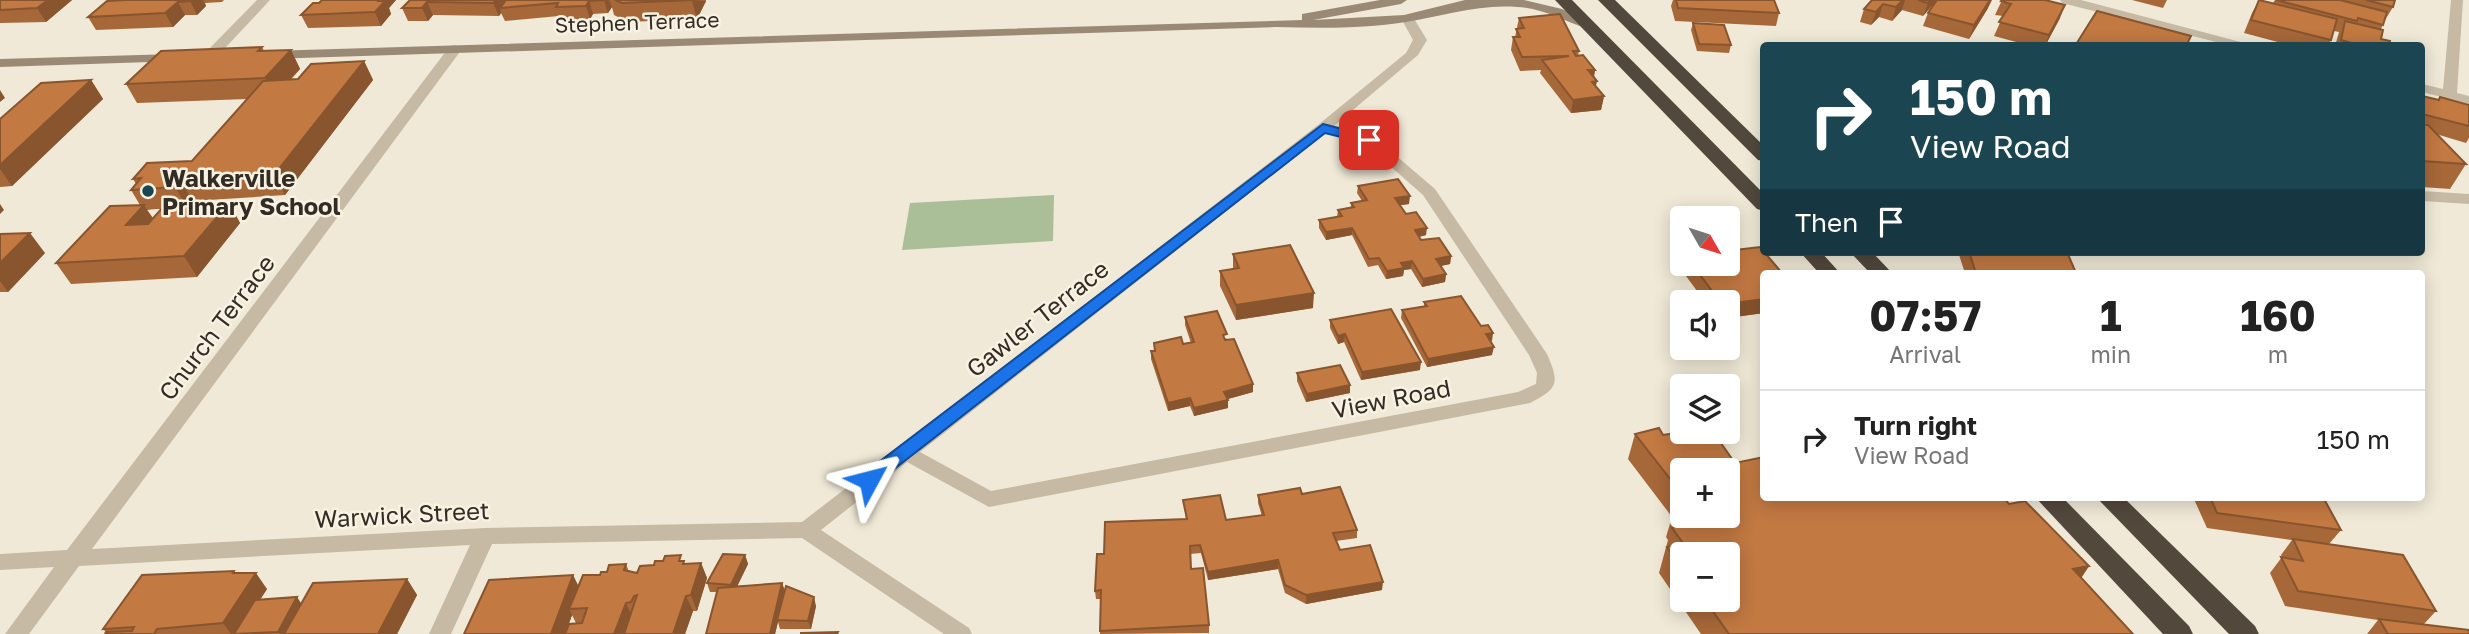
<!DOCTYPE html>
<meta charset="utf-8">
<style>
:root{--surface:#fff;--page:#f2f2f2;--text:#222;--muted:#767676;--line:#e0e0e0}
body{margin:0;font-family:"Golos Text",sans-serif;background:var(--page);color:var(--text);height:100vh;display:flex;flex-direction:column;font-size:26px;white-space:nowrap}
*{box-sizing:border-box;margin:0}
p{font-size:23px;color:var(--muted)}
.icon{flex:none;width:38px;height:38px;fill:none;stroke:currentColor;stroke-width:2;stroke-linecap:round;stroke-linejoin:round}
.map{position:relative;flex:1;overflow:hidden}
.sheet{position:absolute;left:1760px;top:270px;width:665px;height:231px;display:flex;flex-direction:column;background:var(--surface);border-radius:7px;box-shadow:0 4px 18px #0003}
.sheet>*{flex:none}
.banner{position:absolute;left:1760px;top:42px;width:665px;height:214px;border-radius:7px;box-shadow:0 4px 18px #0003;background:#1c4552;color:#fff;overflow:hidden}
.needle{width:46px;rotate:129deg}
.buttons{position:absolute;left:1670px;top:206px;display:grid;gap:14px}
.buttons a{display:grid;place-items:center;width:70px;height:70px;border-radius:7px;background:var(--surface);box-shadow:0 4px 18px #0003;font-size:35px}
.pin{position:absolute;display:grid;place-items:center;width:60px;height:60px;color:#fff;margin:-30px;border-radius:14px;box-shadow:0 4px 10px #0006}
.me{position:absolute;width:77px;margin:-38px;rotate:52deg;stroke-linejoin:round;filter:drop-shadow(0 0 5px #0008)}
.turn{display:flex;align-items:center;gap:24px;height:147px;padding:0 35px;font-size:32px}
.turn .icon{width:91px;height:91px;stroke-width:2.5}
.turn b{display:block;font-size:49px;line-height:60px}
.then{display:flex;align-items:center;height:66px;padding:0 35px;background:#0003;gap:14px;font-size:26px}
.eta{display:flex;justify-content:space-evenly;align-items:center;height:119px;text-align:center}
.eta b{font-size:42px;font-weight:700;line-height:49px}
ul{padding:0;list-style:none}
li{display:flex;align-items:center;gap:21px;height:98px;padding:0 35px;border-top:2px solid var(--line)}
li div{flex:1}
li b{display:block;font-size:26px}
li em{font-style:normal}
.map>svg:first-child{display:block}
</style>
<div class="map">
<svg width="2469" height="634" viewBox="0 0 2469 634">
<rect width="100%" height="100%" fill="#f0e9d7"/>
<polygon fill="#aabe98" points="1054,195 1053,241 902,250 910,203"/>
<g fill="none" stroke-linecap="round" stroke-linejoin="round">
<polygon fill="#c7baa4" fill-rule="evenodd" points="2422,191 2469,194 2469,204 2422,201"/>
<g fill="#c7baa4" fill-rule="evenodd">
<polygon points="257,0 270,0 214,60 204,60 204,54"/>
<polygon points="2060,0 2081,0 2256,46 2232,46 2062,3"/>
<polygon points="2451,0 2463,0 2457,93 2469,96 2469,104 2422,92 2422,84 2443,89"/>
<path d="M1408,16L1413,17L1427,40L1418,55L1334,126L1374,137L1435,189L1547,354C1560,384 1558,388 1530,403L989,507L907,462L821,530L969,628L972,634H944L802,538L492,544L451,634H429L470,545L79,566L29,634H5L54,567L0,570V554L67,550L450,46L455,45L462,49L92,549L485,528L802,522L1318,125L1406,53L1413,40L1402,20ZM1326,133L1364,143L1423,195L1529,355L1537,373L1536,384L1518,392L991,491L920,452Z"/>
</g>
<g fill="#9a8a75" fill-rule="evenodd">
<path d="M1380,0H1407L1401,4L1313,20L1404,15L1465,0H1524L1562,9L1596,25L1589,29C1564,22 1544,8 1517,7C1478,4 1444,16 1406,22C1363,29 1319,28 1276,27L269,59L262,55L269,51L1302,20V14Z"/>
<polygon points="175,54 180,55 180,61 0,67 0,59"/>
</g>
<g fill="#53483c" fill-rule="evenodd">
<polygon points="1555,0 1572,0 1764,194 1764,211 1757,209"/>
<polygon points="1598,0 1615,0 1764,146 1764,161 1758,160"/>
<polygon points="1800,252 1821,252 1840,273 1819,273"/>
<polygon points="1850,252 1872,252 1892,273 1870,273"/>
<polygon points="2035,497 2062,497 2189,626 2193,634 2163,634"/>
<polygon points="2096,497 2123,497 2255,626 2259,634 2229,634"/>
</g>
</g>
<g fill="#a76839" fill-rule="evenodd">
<polygon points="0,0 72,0 46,22 0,23"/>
<polygon points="126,0 224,0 222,2 205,3 206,6 197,15 185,15 173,27 96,30 88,17"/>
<polygon points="322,0 396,0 389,8 391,14 381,26 308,28 301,15"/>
<polygon points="410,0 706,0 706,1 697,19 628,22 614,15 612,7 608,13 593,14 590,19 560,20 559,16 505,21 501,13 499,16 433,15 428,21 408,21 402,8"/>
<polygon points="1673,0 1774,0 1779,13 1776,26 1675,21 1671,6"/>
<polygon points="1872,0 1937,0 1923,16 1902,10 1892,21 1879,17 1871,25 1860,22 1864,9"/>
<polygon points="2002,0 2060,18 2045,46 2031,46 1994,36 2003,16 1995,15"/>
<polygon points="2132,0 2167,0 2163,8"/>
<polygon points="2259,0 2273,3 2275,0 2395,0 2393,7 2385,20 2381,29 2381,39 2389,46 2335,46 2339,32 2334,31 2331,40 2328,46 2293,46 2244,33 2252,13"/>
<polygon points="1988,8 1969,39 1923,26 1928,13"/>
<polygon points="1519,18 1579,51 1578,56 1595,70 1594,77 1596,87 1604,96 1601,110 1571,113 1540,73 1541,70 1520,71 1511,50 1513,37 1515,37"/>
<polygon points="1693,23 1731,45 1729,53 1697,51 1691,30"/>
<path d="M262,47L264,51L291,50L300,69L290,80L298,79L364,61L373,80L285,195L193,201L189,205L229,203L240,223L197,277L71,284L56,263L140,205L131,190L136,184L133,179L192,161L247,99L137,103L126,84ZM156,209H161L153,218L147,210Z"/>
<polygon points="91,80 103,99 12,186 0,187 0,119"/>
<polygon points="2422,96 2438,100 2440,97 2469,105 2469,138 2466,143 2436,134 2466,164 2450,189 2422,187"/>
<polygon points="1358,186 1409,204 1400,205 1406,214 1426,235 1419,237 1421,240 1451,256 1450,264 1441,266 1446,274 1445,282 1422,287 1411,269 1404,270 1403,276 1386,279 1378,265 1368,267 1352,235 1326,240 1319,228 1319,220 1337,217 1338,210 1351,208 1351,203 1362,201 1357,193"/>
<polygon points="0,234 45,253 8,292 0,292"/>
<polygon points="1960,252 2067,252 2076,273 1965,273 1959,255"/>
<polygon points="1233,254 1313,308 1236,320 1220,286 1220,271 1233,269"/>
<polygon points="1685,264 1727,264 1764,273 1764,313 1727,318 1727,303 1706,303 1683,272"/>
<polygon points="1424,302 1492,341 1490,341 1492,355 1427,367 1401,318 1402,310 1424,306"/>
<polygon points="1185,317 1227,339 1253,384 1253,392 1228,399 1228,408 1194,416 1190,406 1168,411 1151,359 1151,351 1154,351 1154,343 1183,344 1191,343 1185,325"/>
<polygon points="1330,320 1420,370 1361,380 1344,342 1338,344 1330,328"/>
<polygon points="1297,373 1350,393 1306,402 1297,381"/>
<path d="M1635,434L1663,435L1735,463L2009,504L2089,566L2081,578L2133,634H1701L1659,573L1668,540L1666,537L1672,517L1628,459ZM1682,471L1727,516H1682ZM1682,555L1727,600H1682Z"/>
<polygon points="1302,494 1357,530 1357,538 1336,541 1340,550 1382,590 1306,604 1285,593 1278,569 1208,580 1201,553 1190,554 1191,569 1209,625 1209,633 1100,634 1101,599 1096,599 1095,591 1104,554 1186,519 1183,500 1226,520 1262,516 1258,503 1258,495"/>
<polygon points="2193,497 2323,497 2341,530 2329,544 2436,611 2423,625 2469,634 2367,634 2378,620 2285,606 2270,573 2282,557 2281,555 2292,540 2207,528"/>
<polygon points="745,555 748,564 737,586 782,583 785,591 816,606 811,629 780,629 778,622 775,634 706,634 717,592 710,592 707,583"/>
<path d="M683,561L685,564L701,563L707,578L697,611H693L685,634H464L573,575L578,587L607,572L626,564L629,572L637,573L654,565ZM572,615L576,623L567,629Z"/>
<polygon points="236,573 267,589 260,600 301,604 407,579 417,595 397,634 105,634 106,632 103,629"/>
</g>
<g fill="#88552e">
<polygon points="48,0 72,0 46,22 37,8"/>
<polygon points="192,0 203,0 206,6 197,15 190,1"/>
<polygon points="379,0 396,0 389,8 391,14 381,26 375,12"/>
<polygon points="496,0 511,0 500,8 501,13 499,16 493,3"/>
<polygon points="604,0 609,0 612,7 608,13"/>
<polygon points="693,0 706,1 697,19 692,1"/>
<polygon points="1903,0 1905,0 1902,10 1892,21 1896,7"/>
<polygon points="1930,0 1937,0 1923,16 1928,3"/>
<polygon points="1990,0 1992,0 1988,8 1969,39 1974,25"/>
<polygon points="589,1 593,14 590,19 586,6"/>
<polygon points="178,2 185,15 173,27 165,13"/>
<polygon points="427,2 433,15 428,21 422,8"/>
<polygon points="1883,4 1879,17 1871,25 1876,12"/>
<polygon points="2065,5 2060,18 2045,46 2049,35"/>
<polygon points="291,50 300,69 275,97 265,78"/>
<polygon points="364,61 373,80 285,195 274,175"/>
<polygon points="1588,70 1595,70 1593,81 1597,81 1594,95"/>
<polygon points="91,80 103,99 12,186 0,169 0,165"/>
<polygon points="0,90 5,98 0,102"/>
<polygon points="1604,96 1601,110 1571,113 1573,100"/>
<polygon points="181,181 193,201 187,207 175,187"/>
<polygon points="1410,196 1409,204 1395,206 1395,198"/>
<polygon points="229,203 240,223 197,277 184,256"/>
<polygon points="0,204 4,210 0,214"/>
<polygon points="144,205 157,225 126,225"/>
<polygon points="1352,228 1352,235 1326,240 1326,232"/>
<polygon points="1427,228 1426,235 1414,238 1415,230"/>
<polygon points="30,233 45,253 8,292 0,281 0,263"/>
<polygon points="1451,256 1450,264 1435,267 1436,259"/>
<polygon points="1412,261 1411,269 1404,270 1403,276 1386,279 1387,271 1401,263"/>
<polygon points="1446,274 1445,282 1422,287 1423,279"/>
<polygon points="1314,293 1313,308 1236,320 1236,305"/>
<polygon points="1764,299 1764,313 1727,318 1727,304"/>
<polygon points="1493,333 1492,341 1485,342 1486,334"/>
<polygon points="1345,334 1344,342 1338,344 1338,336"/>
<polygon points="1494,347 1492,355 1427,367 1428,359"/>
<polygon points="1421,362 1420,370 1361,380 1362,372"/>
<polygon points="1253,384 1253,392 1224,400 1224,392"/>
<polygon points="1350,385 1350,393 1306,402 1307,394"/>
<polygon points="1190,398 1190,406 1168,411 1168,403"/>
<polygon points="1228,400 1228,408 1194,416 1194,408"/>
<polygon points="745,555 748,564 734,593 731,585"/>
<polygon points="1278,560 1278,569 1208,580 1208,572"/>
<polygon points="701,563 707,578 697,611 691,595"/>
<polygon points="2089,566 2072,592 2073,569"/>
<polygon points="256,573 267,589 238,633 231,634 223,623"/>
<polygon points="573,575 581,591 569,609 572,615 565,634 551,634"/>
<polygon points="407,579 417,595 397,634 378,634"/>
<polygon points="1383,582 1382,590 1306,604 1306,595"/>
<polygon points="782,583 785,592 775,634 770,634"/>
<polygon points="686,596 693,611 685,634 673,634"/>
<polygon points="297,597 303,606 287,634 280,634 278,632"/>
<polygon points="814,597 816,606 811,629 808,621"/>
<polygon points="626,603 633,618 627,634 614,634"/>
</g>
<g fill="#c27942" stroke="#88552e" stroke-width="2">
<polygon points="0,0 48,0 37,8 0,10"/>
<polygon points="126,0 192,0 190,1 178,2 165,13 88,17 107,1"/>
<polygon points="322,0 379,0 377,1 385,1 375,12 301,15 313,3 319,3"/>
<polygon points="410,0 496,0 493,3 427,2 422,8 402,8"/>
<polygon points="506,0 604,0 589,1 586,6 556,7 558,3 500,8"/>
<polygon points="615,0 693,0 622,3"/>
<polygon points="1676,0 1774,0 1779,13 1678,8"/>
<polygon points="1872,0 1903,0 1896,7 1883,4 1876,12 1864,9"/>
<polygon points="1918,0 1930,0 1928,3"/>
<polygon points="1937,0 1990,0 1974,25 1928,13"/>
<polygon points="2002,0 2045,0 2065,5 2049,35 1999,22 2011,4 2001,1"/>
<polygon points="2259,0 2337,19 2331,40 2251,20"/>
<polygon points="2276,0 2340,0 2387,12 2383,25 2358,18 2357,21"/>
<polygon points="2366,0 2395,0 2393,7"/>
<polygon points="2097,11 2191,36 2186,46 2075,46"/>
<polygon points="1560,14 1579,51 1573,51 1576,56 1583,55 1595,70 1588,70 1597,81 1592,82 1604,96 1573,100 1542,60 1569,56 1522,57 1513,37 1520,37 1516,29 1524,28 1519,18"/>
<polygon points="2345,21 2383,30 2381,39 2390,41 2389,46 2363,46 2341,40"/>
<polygon points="1693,23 1724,25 1731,45 1699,44"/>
<polygon points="262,47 258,51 291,50 265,78 126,84 161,51"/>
<polygon points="364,61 274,175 181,181 175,187 131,190 141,178 133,179 147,163 192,161 263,81 298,79 311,64"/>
<polygon points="91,80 0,165 0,119 41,83"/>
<polygon points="2422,96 2439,100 2440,97 2469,105 2469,126 2422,114"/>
<polygon points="2422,125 2428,125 2466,164 2422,161"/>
<polygon points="1398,179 1410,196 1395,198 1406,214 1416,212 1427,228 1415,230 1421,240 1439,238 1451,256 1436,259 1446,274 1423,279 1412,261 1401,263 1404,268 1387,271 1379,258 1369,259 1352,228 1326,232 1319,220 1342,216 1338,210 1354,207 1351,203 1367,200 1358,186"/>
<polygon points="229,203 184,256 56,263 110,206 144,205 126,225 148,224 164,206"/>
<polygon points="30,233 0,263 0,234"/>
<polygon points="1290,245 1314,293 1236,305 1220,271 1239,268 1233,254"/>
<polygon points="1760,247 1782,273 1764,273 1764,299 1727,304 1727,303 1721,303 1692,264 1727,264 1727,251"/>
<polygon points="1969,252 2067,252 2076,273 1976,273"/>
<polygon points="1461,296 1481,326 1488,325 1493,333 1486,334 1494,347 1428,359 1402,310 1427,306 1424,302"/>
<polygon points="1391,309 1421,362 1362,372 1345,334 1338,336 1330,320"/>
<polygon points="1217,311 1227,334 1223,335 1225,340 1234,339 1253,384 1224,392 1228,400 1194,408 1190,398 1168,403 1151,351 1155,351 1154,343 1181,337 1183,344 1194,342 1185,317"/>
<polygon points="1340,365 1350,385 1307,394 1297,373"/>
<polygon points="1659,428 1663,435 1682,432 1713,432 1735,463 1764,457 1764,497 2003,497 2009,504 2025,501 2089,566 2073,569 2133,634 1729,634 1705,600 1727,600 1727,555 1682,555 1682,568 1667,547 1683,543 1672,528 1683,524 1674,511 1682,509 1682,516 1727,516 1727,471 1682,471 1682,494 1635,434"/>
<polygon points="1340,487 1357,530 1333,533 1340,550 1370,545 1383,582 1306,595 1285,585 1278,560 1208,572 1200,545 1190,546 1191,569 1203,568 1209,625 1100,631 1101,590 1095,591 1097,554 1104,554 1105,522 1187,519 1183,500 1220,495 1226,520 1264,515 1258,495 1300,488 1302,494"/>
<polygon points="2210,497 2323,497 2341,530 2217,513"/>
<polygon points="2293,539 2403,555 2436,611 2298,591 2281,557 2303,561"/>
<polygon points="723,554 745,555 731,585 707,583"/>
<polygon points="681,555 679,561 684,561 683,564 701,563 691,595 686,596 673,634 624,634 637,595 634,596 631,602 626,603 614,634 565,634 569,624 582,623 587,608 569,609 583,575 600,575 601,572 607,572 609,565 626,564 624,570 637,573 640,566 654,565 655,561 663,561 665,556"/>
<polygon points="234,571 233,573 256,573 223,623 157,629 154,634 105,634 106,632 132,631 134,627 103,629 142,575"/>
<polygon points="573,575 551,634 464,634 489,580"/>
<polygon points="407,579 378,634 284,634 313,583"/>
<polygon points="782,583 770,634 706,634 718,588"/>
<polygon points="786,586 814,597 808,621 777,620"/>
<polygon points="297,597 278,632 234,634 255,600"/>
<polygon points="2379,619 2469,630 2469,634 2388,634"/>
<polygon points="838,632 837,634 801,634 801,633"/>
</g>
<polygon fill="#1a73e8" stroke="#114b97" stroke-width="2" points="1323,124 1374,137 1376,140 1369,144 1325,133 875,484 862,484 860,480 862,475"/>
<circle fill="#1c4552" stroke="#f8f2e3" stroke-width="2.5" cx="148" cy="191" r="7"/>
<g text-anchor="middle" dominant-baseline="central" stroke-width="5" stroke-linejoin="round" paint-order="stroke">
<g font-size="21" fill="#322c25" stroke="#f8f2e3">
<text transform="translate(637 22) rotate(-2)">Stephen Terrace</text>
</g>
<g font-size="24" font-weight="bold" fill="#322c25" stroke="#f8f2e3" text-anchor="start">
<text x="162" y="177">Walkerville<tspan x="162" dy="28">Primary School</tspan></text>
</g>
<g font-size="24" fill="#322c25" stroke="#f8f2e3">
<text transform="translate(1037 318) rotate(-38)">Gawler Terrace</text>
<text transform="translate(216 327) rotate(-53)">Church Terrace</text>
<text transform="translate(1391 398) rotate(-11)">View Road</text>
<text transform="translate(402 514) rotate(-3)">Warwick Street</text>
</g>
</g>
</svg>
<div class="buttons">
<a><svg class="needle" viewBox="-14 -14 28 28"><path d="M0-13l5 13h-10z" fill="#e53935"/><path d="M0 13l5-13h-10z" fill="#767676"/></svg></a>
<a><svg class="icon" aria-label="sound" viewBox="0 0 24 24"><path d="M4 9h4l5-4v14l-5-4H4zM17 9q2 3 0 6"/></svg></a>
<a><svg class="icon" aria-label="layers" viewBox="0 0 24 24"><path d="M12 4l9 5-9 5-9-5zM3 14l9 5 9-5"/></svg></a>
<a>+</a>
<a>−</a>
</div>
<div class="pin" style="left:1369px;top:140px;background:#d93025"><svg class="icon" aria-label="arrive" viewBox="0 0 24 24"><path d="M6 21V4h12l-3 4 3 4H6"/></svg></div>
<svg class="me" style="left:869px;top:480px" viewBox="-20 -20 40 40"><path d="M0-17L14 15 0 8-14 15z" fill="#1a73e8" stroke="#fff" stroke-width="4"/></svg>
<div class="banner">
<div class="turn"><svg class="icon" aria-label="right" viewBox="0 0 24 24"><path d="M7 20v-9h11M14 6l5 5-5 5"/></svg><div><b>150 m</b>View Road</div></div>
<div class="then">Then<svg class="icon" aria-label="arrive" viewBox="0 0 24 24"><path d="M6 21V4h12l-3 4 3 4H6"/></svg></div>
</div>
<section class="sheet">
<div class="eta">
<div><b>07:57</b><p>Arrival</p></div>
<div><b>1</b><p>min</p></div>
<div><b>160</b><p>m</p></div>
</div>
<ul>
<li><svg class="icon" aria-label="right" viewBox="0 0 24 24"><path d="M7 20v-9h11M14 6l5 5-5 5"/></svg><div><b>Turn right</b><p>View Road</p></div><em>150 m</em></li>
</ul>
</section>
</div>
